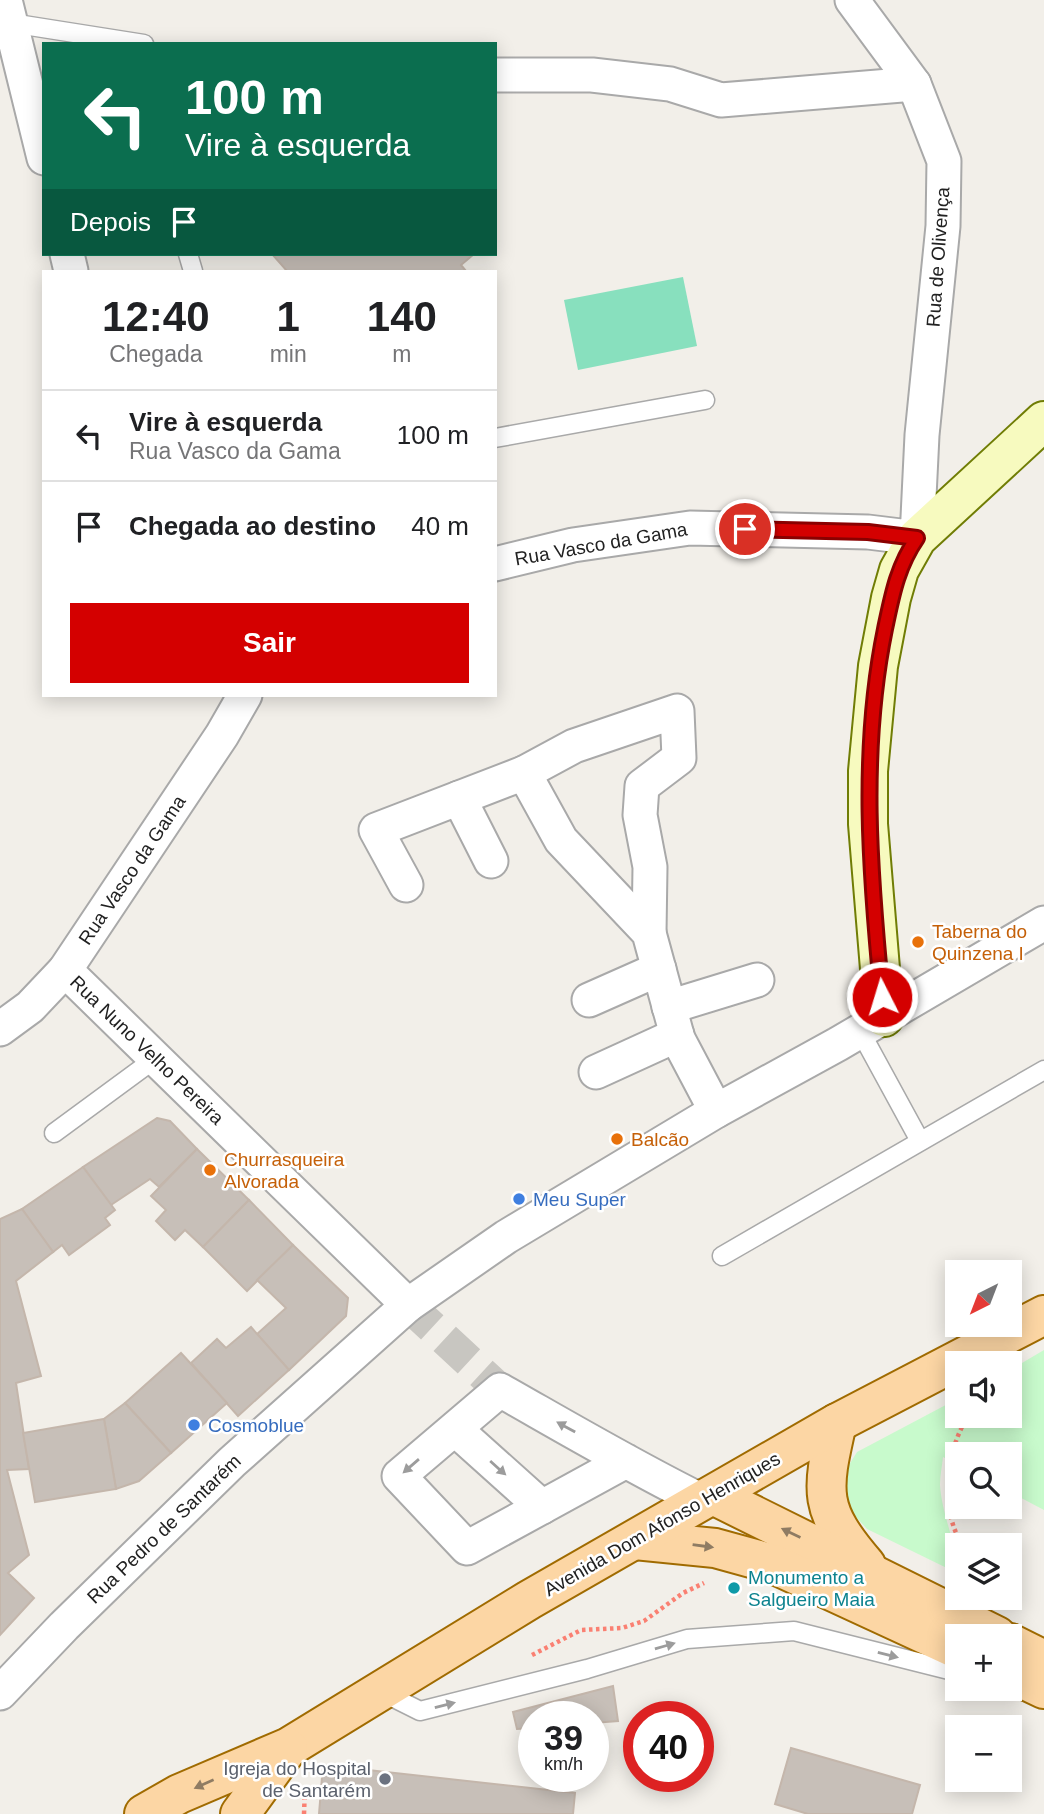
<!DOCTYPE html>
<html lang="pt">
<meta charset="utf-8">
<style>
:root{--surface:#fff;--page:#f2f2f2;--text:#202124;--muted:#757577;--line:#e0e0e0;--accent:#d40000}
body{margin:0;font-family:Arial,sans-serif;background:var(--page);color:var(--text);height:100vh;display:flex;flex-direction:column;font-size:26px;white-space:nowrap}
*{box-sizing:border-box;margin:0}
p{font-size:23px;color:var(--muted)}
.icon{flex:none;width:38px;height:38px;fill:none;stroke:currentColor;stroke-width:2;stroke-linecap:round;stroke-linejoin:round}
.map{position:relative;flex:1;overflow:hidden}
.drawer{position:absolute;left:42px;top:270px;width:455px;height:427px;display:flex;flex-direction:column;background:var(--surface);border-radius:0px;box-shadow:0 4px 18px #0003}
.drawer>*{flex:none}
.hud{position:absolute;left:42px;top:42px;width:455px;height:214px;border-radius:0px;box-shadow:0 4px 18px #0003;background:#0b6e4f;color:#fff;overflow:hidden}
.needle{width:46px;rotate:222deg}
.tools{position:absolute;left:945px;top:1260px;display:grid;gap:14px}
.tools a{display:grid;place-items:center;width:77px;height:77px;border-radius:0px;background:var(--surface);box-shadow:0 4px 18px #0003;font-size:35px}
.speed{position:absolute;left:518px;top:1701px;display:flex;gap:14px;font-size:35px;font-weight:700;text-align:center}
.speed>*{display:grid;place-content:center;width:91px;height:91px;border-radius:50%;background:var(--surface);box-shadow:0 4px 18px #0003;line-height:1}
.speed small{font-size:18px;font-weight:400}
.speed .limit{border:10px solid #d22;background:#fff;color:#111}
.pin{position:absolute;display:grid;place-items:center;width:60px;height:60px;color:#fff;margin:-30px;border:4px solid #fff;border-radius:50%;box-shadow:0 2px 7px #0007}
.me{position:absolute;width:77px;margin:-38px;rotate:355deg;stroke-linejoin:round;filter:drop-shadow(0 0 5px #0008)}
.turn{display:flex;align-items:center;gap:24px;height:147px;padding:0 28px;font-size:32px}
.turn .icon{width:91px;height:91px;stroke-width:2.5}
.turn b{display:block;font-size:49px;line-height:60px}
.then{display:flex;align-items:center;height:66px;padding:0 28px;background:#0003;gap:14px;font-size:26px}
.eta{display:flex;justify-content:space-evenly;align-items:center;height:119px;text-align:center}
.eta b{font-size:42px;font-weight:600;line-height:49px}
.cta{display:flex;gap:14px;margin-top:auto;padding:14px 28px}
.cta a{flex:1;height:80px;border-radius:0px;background:var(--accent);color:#fff;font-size:28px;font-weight:600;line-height:80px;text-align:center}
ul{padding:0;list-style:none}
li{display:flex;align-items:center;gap:21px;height:91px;padding:0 28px;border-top:2px solid var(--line)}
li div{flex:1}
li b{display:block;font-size:26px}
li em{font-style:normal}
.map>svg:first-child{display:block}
</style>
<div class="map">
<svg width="1044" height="1814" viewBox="0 0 1044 1814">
<rect width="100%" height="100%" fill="#f2efe9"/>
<path fill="#c8facc" d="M1044,1350V1510L1010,1492V1454H957V1464L943,1457C942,1466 940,1476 940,1485C942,1516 957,1543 957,1573L867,1529L845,1505L844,1473L857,1452L957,1399V1416H1010V1370Z"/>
<polygon fill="#88e0be" points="683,277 697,346 578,370 564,300"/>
<g fill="#c7bfb8" stroke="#c4b6ab" stroke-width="2">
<polygon points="272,254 474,254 461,265 466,271 287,271"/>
<polygon points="157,1118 170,1121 197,1149 159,1187 150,1179 111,1205 83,1167"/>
<polygon points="197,1149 249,1200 203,1247 185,1230 175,1240 156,1221 166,1210 151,1196"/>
<polygon points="83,1167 115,1210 105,1218 110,1225 69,1255 62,1245 53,1252 22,1209"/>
<polygon points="249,1200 293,1245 247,1291 203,1247"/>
<polygon points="22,1209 53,1252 16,1281 41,1376 16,1383 29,1469 7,1470 29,1555 8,1573 34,1598 0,1635 0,1219"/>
<polygon points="293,1245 348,1298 346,1316 289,1370 257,1334 286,1308 257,1280"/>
<polygon points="251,1327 289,1370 238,1416 191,1363 217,1339 226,1348"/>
<polygon points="181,1353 227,1403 171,1453 125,1403"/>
<polygon points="125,1403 171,1453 139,1481 116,1489 104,1419"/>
<polygon points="104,1419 116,1489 35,1502 23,1433"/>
<polygon points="613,1686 618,1721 593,1723 593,1717 534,1717 534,1728 517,1729 513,1712"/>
<polygon points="791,1748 920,1785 912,1814 808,1814 775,1804"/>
<polygon points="323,1765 575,1793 573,1814 319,1814"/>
</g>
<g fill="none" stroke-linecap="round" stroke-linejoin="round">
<polyline stroke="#c8c6c1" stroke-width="33" stroke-dasharray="33 17" stroke-linecap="butt" points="408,1305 500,1390"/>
<g stroke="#a9a9a9" stroke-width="21">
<g id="lane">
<polyline points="11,23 144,44"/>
<polyline points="188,254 193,271"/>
<polyline points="495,438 705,400"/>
<polyline points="860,1031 920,1141"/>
<polyline points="54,1133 156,1058"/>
<polyline points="722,1256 1044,1070"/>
<polyline points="382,1692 420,1711 587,1669 687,1639 794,1631 957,1672"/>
</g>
</g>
<g stroke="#a9a9a9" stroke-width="37">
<g id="street">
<polyline points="5,0 44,158"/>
<polyline points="495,75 592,75 670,84 721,100 914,84"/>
<polyline points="67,254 71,271"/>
<polyline points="495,564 573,545 690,528 868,532 917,538 922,435 943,226 944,161 914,84 852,0"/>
<polyline points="524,773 574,746 677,711 679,758 642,786 640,815 650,867 649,933"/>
<polyline points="459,798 491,861"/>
<polyline points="406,885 376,830 524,773 561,840 649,933 678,1039 716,1111"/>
<polyline points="65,970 408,1305"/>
<polyline points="589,1000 659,969"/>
<polyline points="669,1007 757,980"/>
<polyline points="0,1029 30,1007 65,970 222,735 245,695"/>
<polyline points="596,1072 677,1035"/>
<polyline points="455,1429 542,1507"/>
<path d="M626,1461L467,1548L399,1476L500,1390C567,1428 633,1467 702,1501"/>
<polyline points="0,1693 64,1626 232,1462 408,1305 506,1237 716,1111 838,1044 1044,923"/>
</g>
</g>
<g stroke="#707d05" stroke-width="42">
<polyline id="secondary" points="884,1017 868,824 868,771 878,666 891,598 899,570 917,538 1044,421"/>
</g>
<g stroke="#a06b00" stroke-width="42">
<g id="primary">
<path d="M837,1423C821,1493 818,1509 866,1565"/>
<polyline points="713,1495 997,1636"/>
<polyline points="635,1540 715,1548 773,1564 957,1649"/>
<polyline points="1010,1643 1044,1660"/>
<polyline points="1010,1673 1044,1689"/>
<polyline points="144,1814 179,1794 289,1747 529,1600 837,1423 1044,1315"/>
<polyline points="240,1814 288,1748"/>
</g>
</g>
<g stroke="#fa8072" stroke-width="4.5" stroke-dasharray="3.5 3.5" stroke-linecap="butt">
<path d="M962,1545C939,1505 945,1454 968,1416"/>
<polyline points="532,1655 581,1630 622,1628 644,1621 683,1593 704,1583"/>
<polyline points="304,1814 305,1787"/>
</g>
<use href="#lane" stroke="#fff" stroke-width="18"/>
<use href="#street" stroke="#fff" stroke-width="33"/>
<use href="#secondary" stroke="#f7fabf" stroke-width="38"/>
<use href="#primary" stroke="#fcd6a4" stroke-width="38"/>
</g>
<defs><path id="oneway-solid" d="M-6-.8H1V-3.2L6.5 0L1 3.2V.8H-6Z" transform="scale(1.75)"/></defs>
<g fill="#9c9c9c">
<use href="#oneway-solid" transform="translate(566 1427) rotate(-151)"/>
<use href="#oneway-solid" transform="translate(411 1466) rotate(139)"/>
<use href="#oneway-solid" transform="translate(498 1468) rotate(42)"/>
<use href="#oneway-solid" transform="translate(665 1646) rotate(-16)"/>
<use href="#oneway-solid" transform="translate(888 1655) rotate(14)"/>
<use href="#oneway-solid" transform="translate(445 1705) rotate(-14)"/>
</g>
<g fill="#8f7c63">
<use href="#oneway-solid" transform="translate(791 1533) rotate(-154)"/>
<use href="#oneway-solid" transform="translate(703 1546) rotate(8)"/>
<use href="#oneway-solid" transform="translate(204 1784) rotate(156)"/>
</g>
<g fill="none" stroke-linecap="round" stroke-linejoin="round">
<g stroke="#8a0000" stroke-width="18">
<path id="route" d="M745,529L868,532L917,538C897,567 892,596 885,629C860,751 870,874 882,997"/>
</g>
<use href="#route" stroke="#d40000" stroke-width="12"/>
</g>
<g fill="#e8710a" stroke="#fff" stroke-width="2.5">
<circle cx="918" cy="942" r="7"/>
<circle cx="617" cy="1139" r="7"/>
<circle cx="210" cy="1170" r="7"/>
</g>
<g fill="#3f7fe0" stroke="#fff" stroke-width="2.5">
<circle cx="519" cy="1199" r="7"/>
<circle cx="194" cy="1425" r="7"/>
</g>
<circle fill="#0f9aa8" stroke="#fff" stroke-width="2.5" cx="734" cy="1588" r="7"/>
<circle fill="#6b7280" stroke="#fff" stroke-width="2.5" cx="385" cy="1779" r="7"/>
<g text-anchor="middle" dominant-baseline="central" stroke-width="5" stroke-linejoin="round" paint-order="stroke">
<g font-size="19" fill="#222" stroke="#fff">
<text transform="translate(938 257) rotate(-86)">Rua de Olivença</text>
<text transform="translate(601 544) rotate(-10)">Rua Vasco da Gama</text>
<text transform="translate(132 870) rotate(-56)">Rua Vasco da Gama</text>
<text transform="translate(147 1050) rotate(44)">Rua Nuno Velho Pereira</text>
<text transform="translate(662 1524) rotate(-30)">Avenida Dom Afonso Henriques</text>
<text transform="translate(164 1529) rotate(-44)">Rua Pedro de Santarém</text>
</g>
<g font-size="19" fill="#c56008" stroke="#fff" text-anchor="start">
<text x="932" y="931">Taberna do<tspan x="932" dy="22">Quinzena I</tspan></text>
<text x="631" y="1139">Balcão</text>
<text x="224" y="1159">Churrasqueira<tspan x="224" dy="22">Alvorada</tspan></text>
</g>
<g font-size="19" fill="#366cbe" stroke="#fff" text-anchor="start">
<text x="533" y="1199">Meu Super</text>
<text x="208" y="1425">Cosmoblue</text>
</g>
<g font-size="19" fill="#0d838f" stroke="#fff" text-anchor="start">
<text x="748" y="1577">Monumento a<tspan x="748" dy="22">Salgueiro Maia</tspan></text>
</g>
<g font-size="19" fill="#5b616d" stroke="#fff" text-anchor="end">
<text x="371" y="1768">Igreja do Hospital<tspan x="371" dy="22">de Santarém</tspan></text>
</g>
</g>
</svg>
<div class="tools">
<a><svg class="needle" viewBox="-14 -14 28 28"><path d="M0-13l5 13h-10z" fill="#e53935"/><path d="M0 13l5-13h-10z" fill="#757577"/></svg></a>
<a><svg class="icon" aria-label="sound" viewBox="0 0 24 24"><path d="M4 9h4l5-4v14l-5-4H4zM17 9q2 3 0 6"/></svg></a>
<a><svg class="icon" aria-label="search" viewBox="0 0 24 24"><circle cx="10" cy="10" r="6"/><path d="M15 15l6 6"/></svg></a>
<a><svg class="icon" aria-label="layers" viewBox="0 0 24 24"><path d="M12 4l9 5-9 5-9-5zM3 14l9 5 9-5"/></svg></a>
<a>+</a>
<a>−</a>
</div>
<div class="speed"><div>39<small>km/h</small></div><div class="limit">40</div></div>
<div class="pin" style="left:745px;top:529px;background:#d93025"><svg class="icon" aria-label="arrive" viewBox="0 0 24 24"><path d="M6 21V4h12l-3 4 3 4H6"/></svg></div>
<svg class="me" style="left:882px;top:997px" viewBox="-20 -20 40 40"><circle r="17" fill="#d40000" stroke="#fff" stroke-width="3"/><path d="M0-11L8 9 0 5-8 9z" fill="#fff"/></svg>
<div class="hud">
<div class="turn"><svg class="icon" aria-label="left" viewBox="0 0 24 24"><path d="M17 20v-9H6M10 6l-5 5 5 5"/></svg><div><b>100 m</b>Vire à esquerda</div></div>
<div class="then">Depois<svg class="icon" aria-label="arrive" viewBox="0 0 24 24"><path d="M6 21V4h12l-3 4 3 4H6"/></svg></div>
</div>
<section class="drawer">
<div class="eta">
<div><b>12:40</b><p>Chegada</p></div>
<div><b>1</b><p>min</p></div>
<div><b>140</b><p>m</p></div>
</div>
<ul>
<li><svg class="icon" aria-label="left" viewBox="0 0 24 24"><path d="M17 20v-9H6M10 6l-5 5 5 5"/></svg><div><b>Vire à esquerda</b><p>Rua Vasco da Gama</p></div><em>100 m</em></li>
<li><svg class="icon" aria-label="arrive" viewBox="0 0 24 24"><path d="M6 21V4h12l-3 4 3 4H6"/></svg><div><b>Chegada ao destino</b></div><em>40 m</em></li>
</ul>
<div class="cta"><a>Sair</a></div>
</section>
</div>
